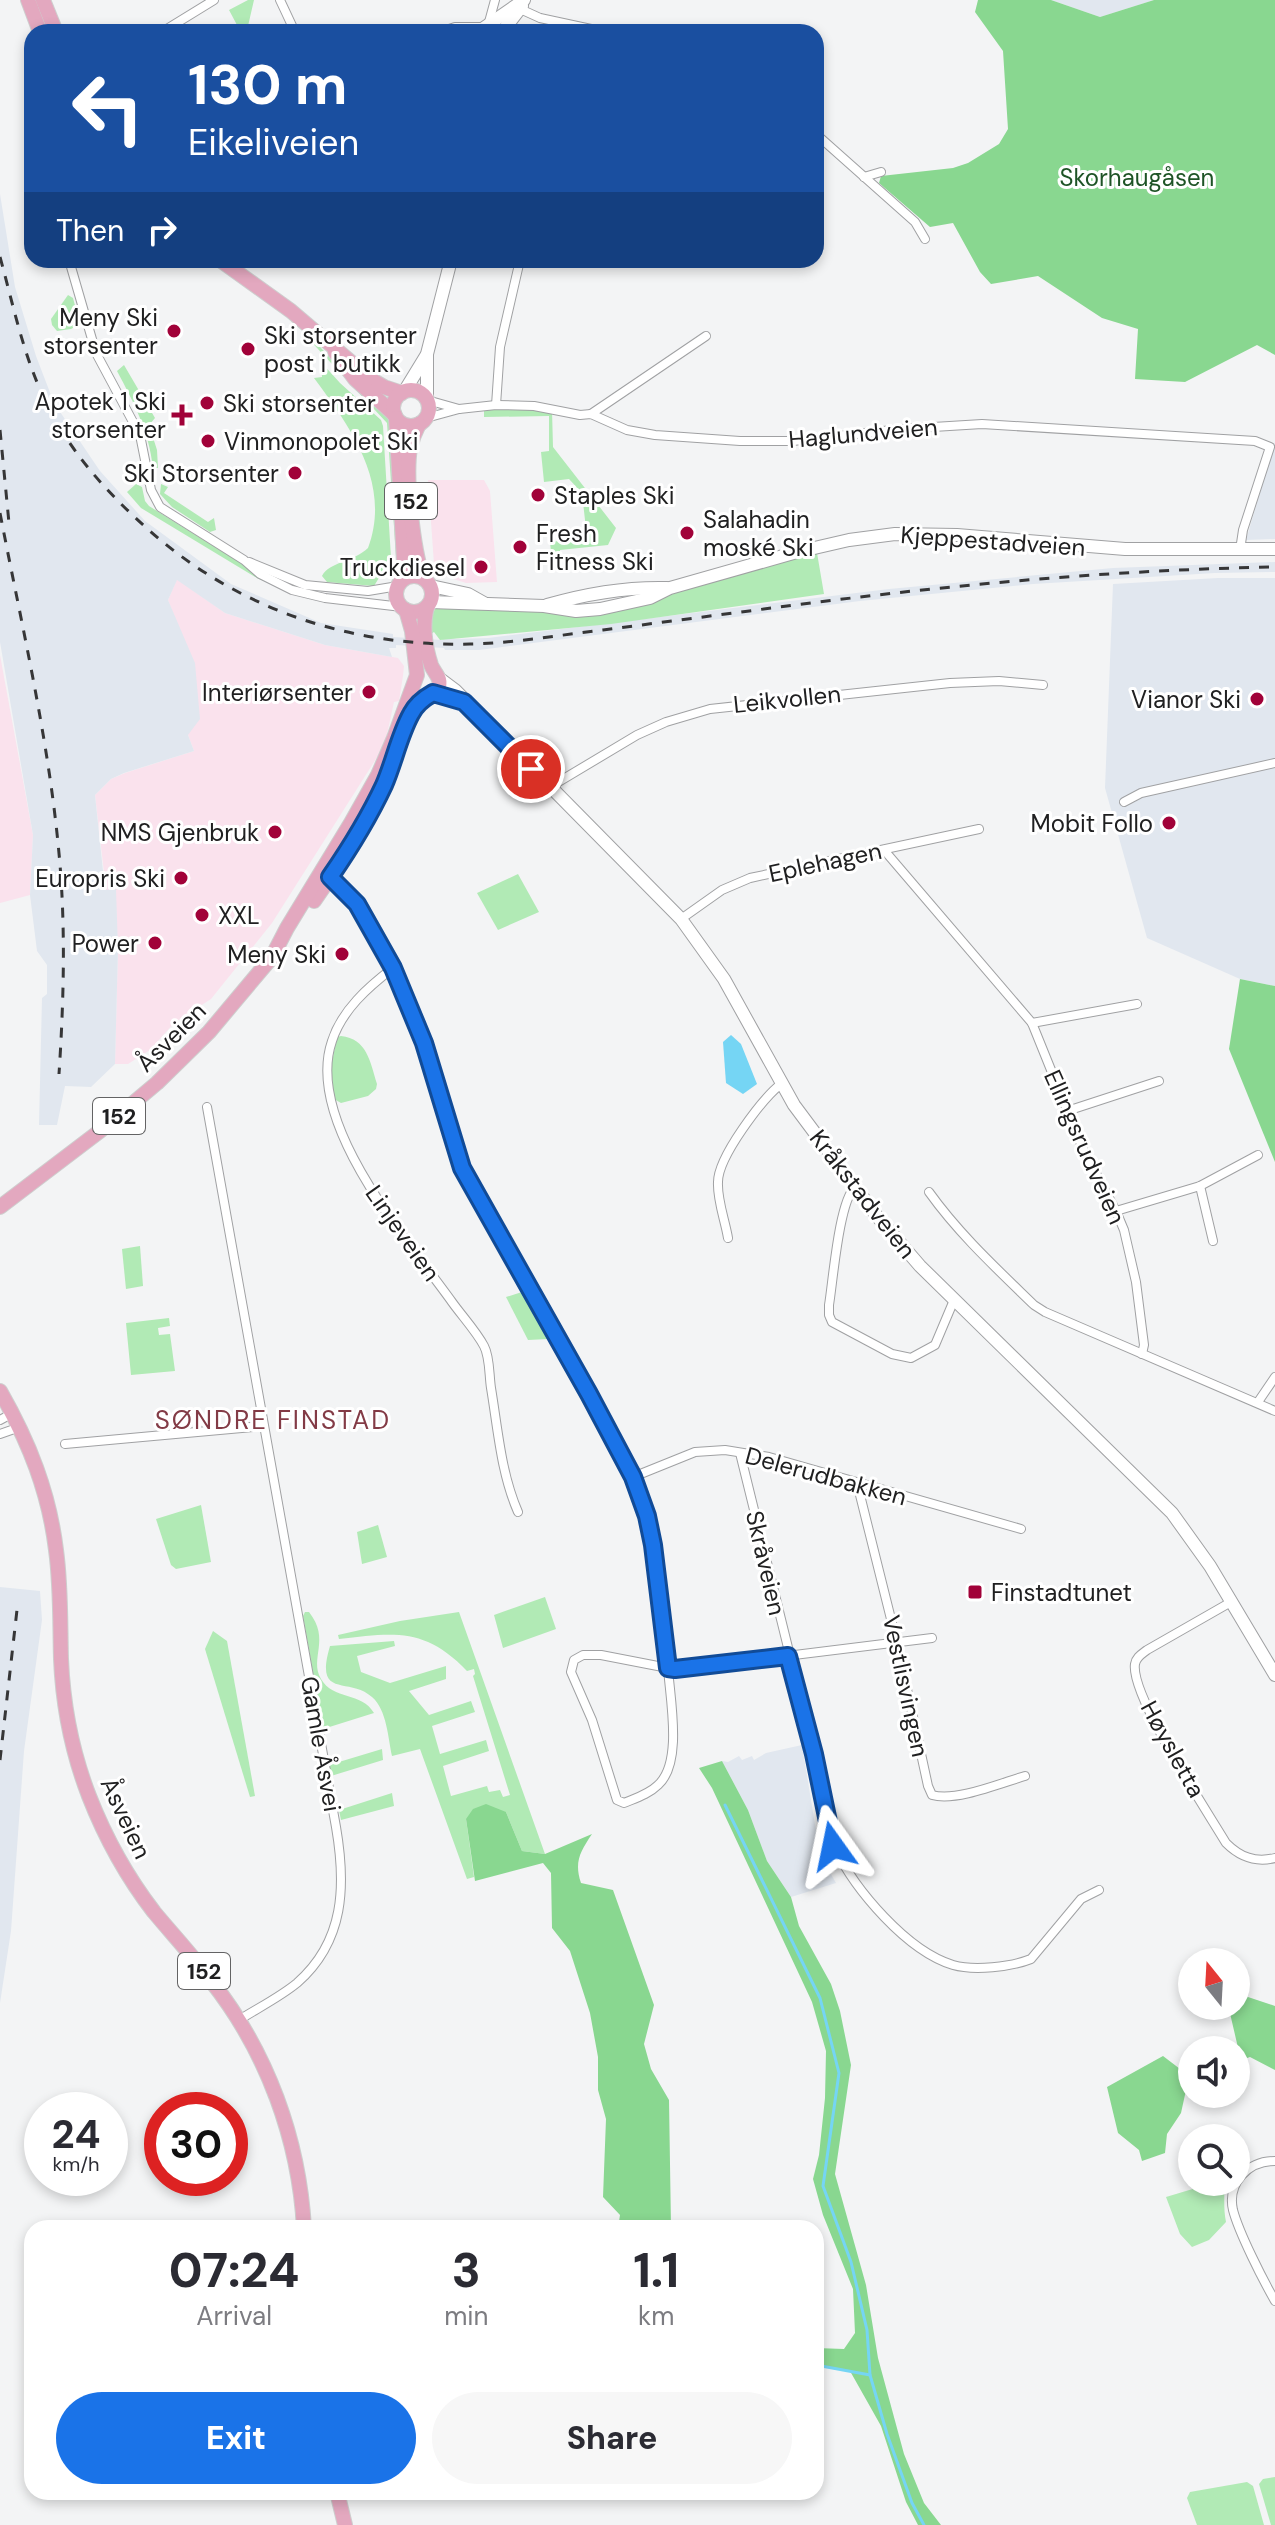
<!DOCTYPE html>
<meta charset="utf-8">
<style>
:root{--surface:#fff;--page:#f7f7f7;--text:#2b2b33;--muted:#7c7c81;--accent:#1a73e8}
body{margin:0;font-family:"DM Sans",sans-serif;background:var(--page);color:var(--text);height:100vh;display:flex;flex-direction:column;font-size:30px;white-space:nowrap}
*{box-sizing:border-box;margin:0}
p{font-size:26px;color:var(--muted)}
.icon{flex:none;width:44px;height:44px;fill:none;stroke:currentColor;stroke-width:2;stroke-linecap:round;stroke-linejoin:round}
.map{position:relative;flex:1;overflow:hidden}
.side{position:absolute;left:24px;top:2220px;width:800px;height:280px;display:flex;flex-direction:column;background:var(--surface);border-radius:24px;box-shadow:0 4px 12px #0003}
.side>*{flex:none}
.top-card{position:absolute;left:24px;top:24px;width:800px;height:244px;border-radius:24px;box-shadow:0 4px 12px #0003;background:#1a4fa0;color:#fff;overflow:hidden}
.needle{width:52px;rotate:342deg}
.buttons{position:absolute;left:1178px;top:1948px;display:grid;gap:16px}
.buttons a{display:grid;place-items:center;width:72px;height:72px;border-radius:50%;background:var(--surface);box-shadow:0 4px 12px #0003;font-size:40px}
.speed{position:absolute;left:24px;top:2092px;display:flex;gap:16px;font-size:40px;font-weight:700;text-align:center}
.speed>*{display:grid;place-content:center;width:104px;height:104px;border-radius:50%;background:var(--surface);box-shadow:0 4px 12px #0003;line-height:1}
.speed small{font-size:20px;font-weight:400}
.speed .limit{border:12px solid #d22;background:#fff;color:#111}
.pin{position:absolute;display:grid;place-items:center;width:68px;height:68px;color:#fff;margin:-34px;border:4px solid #fff;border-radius:50%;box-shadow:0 2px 8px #0007}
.me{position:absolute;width:88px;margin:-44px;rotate:348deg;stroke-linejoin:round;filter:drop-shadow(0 0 6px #0008)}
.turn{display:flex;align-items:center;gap:28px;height:168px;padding:0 32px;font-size:36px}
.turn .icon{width:104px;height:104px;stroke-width:2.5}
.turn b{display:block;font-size:56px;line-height:68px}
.then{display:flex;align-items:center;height:76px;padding:0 32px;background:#0003;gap:16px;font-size:30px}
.eta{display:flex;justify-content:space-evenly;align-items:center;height:136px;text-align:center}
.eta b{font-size:48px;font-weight:800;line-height:56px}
.primary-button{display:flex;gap:16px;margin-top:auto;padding:16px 32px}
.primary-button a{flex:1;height:92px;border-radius:48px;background:var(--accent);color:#fff;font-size:32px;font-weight:800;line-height:92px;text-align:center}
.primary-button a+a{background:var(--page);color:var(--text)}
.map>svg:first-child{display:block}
</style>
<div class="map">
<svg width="1275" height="2525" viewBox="0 0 1275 2525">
<rect width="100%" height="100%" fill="#f3f4f5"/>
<g fill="#fae2ed">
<polygon points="428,480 484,480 490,491 497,582 466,583 444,576 434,564"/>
<polygon points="177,579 225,613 325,645 398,658 404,666 403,676 399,701 394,702 386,739 381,751 272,923 211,999 174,1023 150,1050 128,1064 115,1064 118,949 115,889 106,890 95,795 111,779 125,773 194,751 188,735 180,631 168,600"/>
<polygon points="0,655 33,835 30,895 0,903"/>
</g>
<g fill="#e1e7ef">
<polygon points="1051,0 1154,0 1100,17"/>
<polygon points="0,194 15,287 36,356 54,403 100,471 145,521 231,584 321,623 393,634 393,637 442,640 443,637 456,639 488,638 889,589 1113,568 1275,562 1275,572 1215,573 1033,584 860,601 479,650 445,650 444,648 396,645 396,648 389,648 392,657 325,645 225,613 177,580 168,600 195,663 200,719 188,735 194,751 124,773 111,779 95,795 105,890 116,889 118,949 115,1064 91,1087 65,1086 57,1125 39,1125 42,998 47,994 47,965 37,951 30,895 33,835 0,642"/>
<polygon points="1275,442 1275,539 1246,540 1274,445"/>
<polygon points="1218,578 1275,578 1275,986 1240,979 1147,938 1105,788 1113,584"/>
<polygon points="0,1587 40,1591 42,1620 24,1751 11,1931 0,2003"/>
<polygon points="802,1745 820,1855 836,1883 791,1897 767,1861 748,1810 722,1761 728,1762 739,1756 742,1760 752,1756 754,1760 766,1753"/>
</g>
<g fill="#b1eab5">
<polygon points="248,0 254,0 248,26 251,32 226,32 237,25 229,10"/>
<polygon points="68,295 73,298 78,317 78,325 71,329 57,331 52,325 51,319"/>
<polygon points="305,331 390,421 399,558 396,556 387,423 304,334"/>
<path d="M321,362L340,383L381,420L383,426L391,558L374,586L327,582L322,576C329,562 355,561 368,548C392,483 350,427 314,378L322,377Z"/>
<path d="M124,365L155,418L149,425L157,450L158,468H153C149,431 134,403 117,371Z"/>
<polygon points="484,410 552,410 553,447 616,528 608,545 560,550 561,568 553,569 550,542 587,538 582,493 569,479 544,482 541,452 549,451 549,416 484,417"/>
<polygon points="136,484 142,487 145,501 149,506 284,590 257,578 141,508 127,492"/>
<polygon points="161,484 168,487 164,493 208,522 214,518 216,530 210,532 172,507 160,494"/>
<path d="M816,547L824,594L611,624L440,640L434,632L431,634C429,621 432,612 440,602L576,611Z"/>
<polygon points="518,874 539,912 498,930 477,893"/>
<path d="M341,1036C367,1039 370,1061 377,1084L376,1089L368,1096L341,1103L334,1099L331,1067L337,1037Z"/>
<polygon points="140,1246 143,1286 126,1289 122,1249"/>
<polygon points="522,1292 548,1339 528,1340 506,1297"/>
<polygon points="169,1318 170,1326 158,1328 159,1335 170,1334 175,1371 131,1375 126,1323"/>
<polygon points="201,1505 211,1562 176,1569 171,1565 156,1519"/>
<polygon points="378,1525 387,1557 362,1564 357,1532"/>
<polygon points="545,1597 556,1629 503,1648 494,1615"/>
<path d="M305,1612H309C331,1640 309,1658 321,1679C333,1700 362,1692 374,1713L323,1729L303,1616Z"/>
<path d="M459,1612L545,1854L522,1851L506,1812L466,1819L474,1877L467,1879L420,1749L392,1756C388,1738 387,1710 372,1697C349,1676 314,1700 330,1646L394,1641L395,1646L357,1656L361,1672L390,1683L446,1666V1679L409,1691L429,1715L471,1701L475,1712L432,1726L440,1754L486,1740L489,1751L443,1766L451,1796L487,1786L489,1792L500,1790L503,1797L510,1795L473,1676L475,1674L474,1669L467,1671C425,1627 394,1633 339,1639L338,1635L400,1621Z"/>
<polygon points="213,1631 227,1641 255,1796 250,1797 205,1649"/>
<polygon points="382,1749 383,1760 331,1776 329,1765"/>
<polygon points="392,1793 394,1806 341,1820 339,1810"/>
<path d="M1216,2182H1224C1225,2195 1223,2208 1226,2222L1209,2240L1192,2247L1180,2234L1166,2197Z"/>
<polygon points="1275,2477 1275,2525 1271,2525 1259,2484 1263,2479"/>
<polygon points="1247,2482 1253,2486 1264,2525 1197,2525 1187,2498 1190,2492"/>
</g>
<g fill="#89d790">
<polygon points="978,0 1051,0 1100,17 1154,0 1275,0 1275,355 1257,345 1185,382 1135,379 1138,329 1102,318 1038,276 991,284 980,272 953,223 930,227 879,183 881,176 953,168 968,163 999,144 1008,129 1003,51 975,12"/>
<polygon points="1240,979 1275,986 1275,1162 1229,1049"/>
<polygon points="722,1761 748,1810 767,1861 791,1897 799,1926 831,1984 840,2011 851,2065 835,2174 866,2285 878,2358 904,2454 924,2503 941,2525 918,2525 906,2502 881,2426 850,2371 816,2366 816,2348 844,2349 855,2333 853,2289 823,2215 813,2179 819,2155 825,2098 826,2051 812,2002 712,1788 699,1768"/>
<path d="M486,1804L506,1812L522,1851L545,1854L592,1834C580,1852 574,1862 581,1883L613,1890L654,2005L644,2044L651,2069L669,2100L671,2228H618L620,2215L603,2197L606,2119L598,2090V2057L590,2013L570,1951L552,1928L551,1873L543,1863L475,1881L466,1819L473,1809Z"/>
<polygon points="1242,1995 1275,2006 1275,2070 1250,2057 1236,2062 1236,2053 1239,2052 1229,2009 1236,2006 1236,2001"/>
<polygon points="1163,2056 1184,2072 1192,2070 1192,2079 1188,2081 1181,2113 1167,2134 1165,2153 1142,2161 1139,2150 1118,2133 1107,2087"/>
</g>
<polygon fill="#75d5f4" points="731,1035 741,1044 757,1084 743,1094 726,1083 723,1042"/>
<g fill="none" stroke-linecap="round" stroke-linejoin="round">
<g stroke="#75d5f4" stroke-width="3">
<polyline points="725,1805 820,1998 839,2073 823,2186 851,2262 867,2330 870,2375 887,2434 912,2503 924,2525"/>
<polyline points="816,2365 870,2375"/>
</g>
<g stroke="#a0a1a3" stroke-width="10">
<g id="minor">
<polyline points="280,0 295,32"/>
<polyline points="518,8 540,18 605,32"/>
<polyline points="489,22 495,0"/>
<polyline points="162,32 214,0"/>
<polyline points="440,32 455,27 482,27"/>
<polyline points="816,134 915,222 925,239"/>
<polyline points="864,177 881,172"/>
<polyline points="69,260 96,353 140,435 151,490 160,507 244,560 260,574 292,590 325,598 402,607"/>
<polyline points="427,400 459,409"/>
<polyline points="496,405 500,347 520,260"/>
<polyline points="591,414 706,336"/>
<polyline points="426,418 459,409 496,405 534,406 580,415 591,414 627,430 655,435 740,441 793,441 901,429 982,424 1255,441 1270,447 1243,530 1240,550"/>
<polyline points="249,562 305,585 368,591 398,586"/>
<polyline points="550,787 637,735 666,722 710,709 950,683 999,681 1043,685"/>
<polyline points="1124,802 1141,793 1275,763"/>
<polyline points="884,850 1032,1023 1083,1149 1116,1211 1124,1230 1136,1282 1144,1345 1142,1354"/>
<polyline points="329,876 357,904 393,968 424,1043 462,1168 589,1394 633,1477 647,1516 653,1545 668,1668 721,1664 932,1638"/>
<polyline points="681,919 722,890 750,878 979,829"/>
<path d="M393,968C368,987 342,1010 332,1041C304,1122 407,1239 452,1302C462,1316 476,1331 484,1346C490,1357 489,1375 491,1388C498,1430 501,1473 518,1512"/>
<polyline points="1032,1023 1137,1004"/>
<path d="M207,1107L336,1827C346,1885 345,1941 297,1983C280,1997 258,2008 239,2020"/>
<polyline points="1067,1111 1159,1081"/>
<polyline points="1200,1186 1213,1241"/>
<path d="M855,1187C839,1201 833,1281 829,1305V1315L832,1322L892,1354L911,1358L935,1345L954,1300"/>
<path d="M929,1192C959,1234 997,1269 1034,1305L1045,1312L1275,1411"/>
<polyline points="1116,1211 1200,1186 1258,1155"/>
<path d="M728,1238C725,1220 717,1200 718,1182C718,1157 762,1099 781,1084"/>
<polyline points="1258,1402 1275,1377"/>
<polyline points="0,1420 13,1413"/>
<polyline points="0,1434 20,1427"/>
<polyline points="65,1444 263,1426"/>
<path d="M740,1453C764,1553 789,1653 814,1753C820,1779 824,1826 835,1848C855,1890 907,1951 953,1965C974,1971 1011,1967 1031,1959L1081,1899L1099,1890"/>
<polyline points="633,1477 695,1452 725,1450 769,1457 1021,1529"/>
<path d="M857,1483L897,1643L928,1786L932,1795C956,1802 1001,1783 1025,1776"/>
<path d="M1231,1602L1147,1650C1142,1654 1136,1657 1135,1664C1130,1695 1207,1811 1226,1843C1240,1857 1255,1863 1275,1858"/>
<path d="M583,1655H601L668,1668C670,1699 683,1763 658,1785C649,1794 636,1798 624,1803L617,1800L592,1720L571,1672L574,1660Z"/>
<path d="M1275,2161C1248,2161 1227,2183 1233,2210C1239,2233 1263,2280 1275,2301"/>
</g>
</g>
<g stroke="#a0a1a3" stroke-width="14">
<g id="secondary">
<polyline points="478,32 524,0"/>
<polyline points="502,32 522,6"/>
<polyline points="404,392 426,356"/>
<polyline points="427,400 427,354 451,260"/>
<polyline points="431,586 468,594 484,603"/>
<polyline points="430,602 544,606 576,611 600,609 650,598 670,588 797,552 849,540 895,534 957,535 1125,549 1275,549"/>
<path d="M547,605C585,594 627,587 667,588"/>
<polyline points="439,678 455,690 681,919 724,979 794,1105 876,1215 920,1266 1172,1513 1210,1566 1275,1675"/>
</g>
</g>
<g stroke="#cecece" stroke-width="16">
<g id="primary">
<polyline points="28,0 40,32"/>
<polyline points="43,0 56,32"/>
<polyline points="220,260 291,311 372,380 384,387 402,393"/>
<polyline points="335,352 355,379 395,415"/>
<circle cx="411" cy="408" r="18"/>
<polyline points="396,418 404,561 401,581"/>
<path d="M419,424C415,432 412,440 410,448C405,478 413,549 423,578"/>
<circle cx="414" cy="594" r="18"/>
<path d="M408,721C416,699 433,699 438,688C443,679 434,673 431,665C425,646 422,625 427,607"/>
<polyline points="314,901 349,850 391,767"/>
<polyline points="0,1207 100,1131 157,1083 209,1032 272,957 287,928 351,823 378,775 394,738 417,675 412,631 406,610"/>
<path d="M0,1391C29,1442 49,1492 56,1550C61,1586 60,1623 61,1659C63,1706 72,1752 89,1796C105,1837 127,1877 154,1912C173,1935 194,1957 212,1982C267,2052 299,2139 304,2228"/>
<polyline points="337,2492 345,2525"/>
</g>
</g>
<use href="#minor" stroke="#fff" stroke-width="8"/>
<use href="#secondary" stroke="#fff" stroke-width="12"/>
<use href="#primary" stroke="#e3a8bf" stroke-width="14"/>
<g stroke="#363637" stroke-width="3" stroke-dasharray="10 10" stroke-linecap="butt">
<path d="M0,257C13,304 23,354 44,398C68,450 107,493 150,531C239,610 352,647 470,644C515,643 559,635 603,630C664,622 726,614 787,606C950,585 1111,570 1275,567"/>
<polyline points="0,430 9,523"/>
<path d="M0,513C21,622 47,732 58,843C66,920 64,997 59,1074"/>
<polyline points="0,1760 18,1601"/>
</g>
</g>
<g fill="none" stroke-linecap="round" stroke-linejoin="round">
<g stroke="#114b97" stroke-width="20">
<path id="route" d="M531,769L464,702L433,693C424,698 416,704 411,714C399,736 394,762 384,785C369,817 350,848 330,877L357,904L393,968L424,1043L462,1168L589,1394L633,1477L647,1516L653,1545L668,1668L675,1669L788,1656L814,1754L833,1846"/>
</g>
<use href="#route" stroke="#1a73e8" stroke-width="14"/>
</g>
<g fill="#a10239" stroke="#fff" stroke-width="3">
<circle cx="174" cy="331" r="8"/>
<circle cx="248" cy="349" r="8"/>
<circle cx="207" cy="403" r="8"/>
<path d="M178 403h8v8h8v8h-8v8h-8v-8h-8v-8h8z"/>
<circle cx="208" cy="441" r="8"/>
<circle cx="295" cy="473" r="8"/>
<circle cx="538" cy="495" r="8"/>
<circle cx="687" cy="533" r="8"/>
<circle cx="520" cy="547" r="8"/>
<circle cx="481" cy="567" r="8"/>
<circle cx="369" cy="692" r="8"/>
<circle cx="1257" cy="699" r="8"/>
<circle cx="1169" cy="823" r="8"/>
<circle cx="275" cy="832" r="8"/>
<circle cx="181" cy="878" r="8"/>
<circle cx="202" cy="915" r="8"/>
<circle cx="155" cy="943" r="8"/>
<circle cx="342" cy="954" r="8"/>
<rect x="967" y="1584" width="16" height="16" rx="4"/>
</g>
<g text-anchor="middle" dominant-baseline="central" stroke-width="6" stroke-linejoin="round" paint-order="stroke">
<g fill="#fff" stroke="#636364" stroke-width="2">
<rect x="385" y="483" width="52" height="36" rx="6"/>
<rect x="93" y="1098" width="52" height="36" rx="6"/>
<rect x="178" y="1953" width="52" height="36" rx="6"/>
</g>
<g font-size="22" font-weight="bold" fill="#202021">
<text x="411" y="501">152</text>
<text x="119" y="1116">152</text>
<text x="204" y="1971">152</text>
</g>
<g font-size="24" fill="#1e5426" stroke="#fff">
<text x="1137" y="177">Skorhaugåsen</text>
</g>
<g font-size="24" fill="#202021" stroke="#fff" text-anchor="end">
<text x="158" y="317">Meny Ski<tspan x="158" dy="28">storsenter</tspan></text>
<text x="264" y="335" text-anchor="start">Ski storsenter<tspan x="264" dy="28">post i butikk</tspan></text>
<text x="166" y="401">Apotek 1 Ski<tspan x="166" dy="28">storsenter</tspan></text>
<text x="223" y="403" text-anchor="start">Ski storsenter</text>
<text x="224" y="441" text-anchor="start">Vinmonopolet Ski</text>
<text x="279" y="473">Ski Storsenter</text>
<text x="554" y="495" text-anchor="start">Staples Ski</text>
<text x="703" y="519" text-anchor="start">Salahadin<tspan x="703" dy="28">moské Ski</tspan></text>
<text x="536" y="533" text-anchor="start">Fresh<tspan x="536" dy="28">Fitness Ski</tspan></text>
<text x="465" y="567">Truckdiesel</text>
<text x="353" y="692">Interiørsenter</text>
<text x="1241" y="699">Vianor Ski</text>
<text x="1153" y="823">Mobit Follo</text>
<text x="259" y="832">NMS Gjenbruk</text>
<text x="165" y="878">Europris Ski</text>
<text x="218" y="915" text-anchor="start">XXL</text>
<text x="139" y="943">Power</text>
<text x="326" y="954">Meny Ski</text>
<text x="991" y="1592" text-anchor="start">Finstadtunet</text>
</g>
<g font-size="24" fill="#202021" stroke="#fff">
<text transform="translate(863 433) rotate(-5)">Haglundveien</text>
<text transform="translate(993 541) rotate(4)">Kjeppestadveien</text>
<text transform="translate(787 699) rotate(-6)">Leikvollen</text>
<text transform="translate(825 862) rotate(-12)">Eplehagen</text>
<text transform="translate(171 1037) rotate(-45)">Åsveien</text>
<text transform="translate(1085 1147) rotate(66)">Ellingsrudveien</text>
<text transform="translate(863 1194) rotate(52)">Kråkstadveien</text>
<text transform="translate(403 1233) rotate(55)">Linjeveien</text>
<text transform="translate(826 1476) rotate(15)">Delerudbakken</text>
<text transform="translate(766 1563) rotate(77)">Skråveien</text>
<text transform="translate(906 1686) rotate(78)">Vestlisvingen</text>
<text transform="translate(321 1744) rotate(80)">Gamle Åsvei</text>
<text transform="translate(1173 1749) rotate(61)">Høysletta</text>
<text transform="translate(126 1818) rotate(65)">Åsveien</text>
</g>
<g font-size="26" letter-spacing="2" fill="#833b46" stroke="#fff">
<text x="273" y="1420">SØNDRE FINSTAD</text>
</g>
</g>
</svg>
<div class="buttons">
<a><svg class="needle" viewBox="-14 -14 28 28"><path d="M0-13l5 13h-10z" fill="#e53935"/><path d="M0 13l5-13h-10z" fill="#7c7c81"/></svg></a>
<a><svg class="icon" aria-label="sound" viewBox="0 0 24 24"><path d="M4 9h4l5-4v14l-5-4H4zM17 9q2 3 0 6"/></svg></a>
<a><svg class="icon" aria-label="search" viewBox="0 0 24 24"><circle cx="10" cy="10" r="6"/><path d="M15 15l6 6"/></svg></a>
</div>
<div class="speed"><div>24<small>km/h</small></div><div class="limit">30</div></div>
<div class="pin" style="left:531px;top:769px;background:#d93025"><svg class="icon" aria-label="arrive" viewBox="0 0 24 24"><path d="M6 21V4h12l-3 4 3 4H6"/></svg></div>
<svg class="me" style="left:833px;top:1846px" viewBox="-20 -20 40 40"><path d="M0-17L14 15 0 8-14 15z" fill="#1a73e8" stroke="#fff" stroke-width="4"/></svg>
<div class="top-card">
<div class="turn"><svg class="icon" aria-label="left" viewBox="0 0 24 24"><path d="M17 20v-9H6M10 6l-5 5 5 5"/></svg><div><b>130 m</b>Eikeliveien</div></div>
<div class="then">Then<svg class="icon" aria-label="right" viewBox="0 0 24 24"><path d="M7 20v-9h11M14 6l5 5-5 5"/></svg></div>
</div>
<section class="side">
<div class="eta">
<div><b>07:24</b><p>Arrival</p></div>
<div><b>3</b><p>min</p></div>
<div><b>1.1</b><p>km</p></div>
</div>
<div class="primary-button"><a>Exit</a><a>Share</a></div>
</section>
</div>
